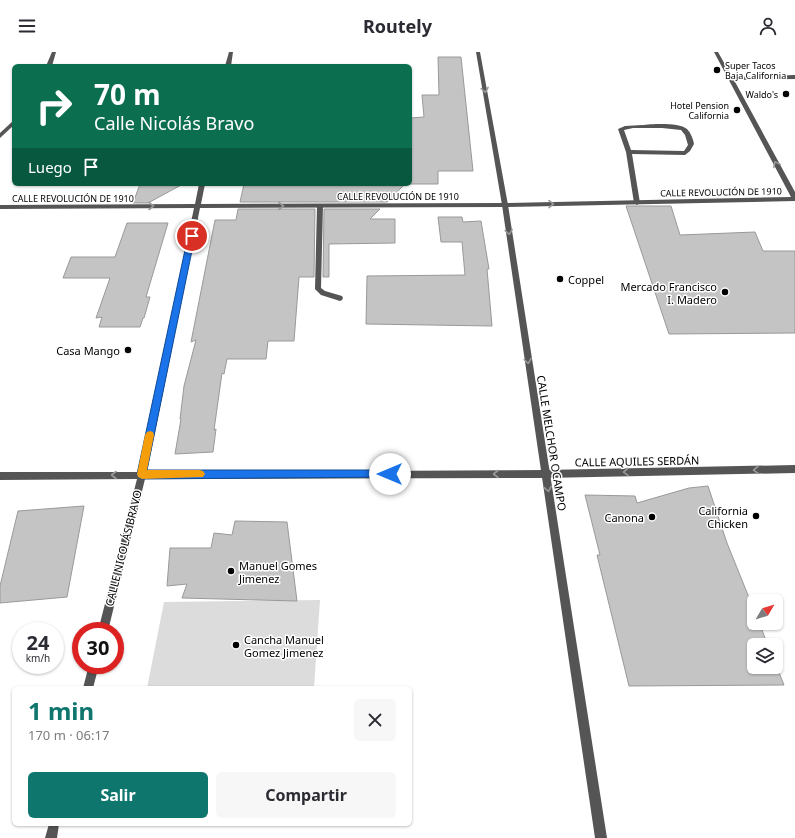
<!DOCTYPE html>
<html lang="es">
<meta charset="utf-8">
<style>
:root{--surface:#fff;--page:#f7f7f7;--text:#2b2b33;--muted:#7c7c81;--accent:#0f766e}
body{margin:0;font-family:"Noto Sans",sans-serif;background:var(--page);color:var(--text);height:100vh;display:flex;flex-direction:column;font-size:15px;white-space:nowrap}
*{box-sizing:border-box;margin:0}
p{font-size:13px;color:var(--muted)}
.icon{flex:none;width:22px;height:22px;fill:none;stroke:currentColor;stroke-width:2;stroke-linecap:round;stroke-linejoin:round}
.map{position:relative;flex:1;overflow:hidden}
.sheet{position:absolute;left:12px;top:634px;width:400px;height:140px;display:flex;flex-direction:column;background:var(--surface);border-radius:6px;box-shadow:0 1px 3px #0004}
.sheet>*{flex:none}
.guide{position:absolute;left:12px;top:12px;width:400px;height:122px;border-radius:6px;box-shadow:0 1px 3px #0004;background:#0b6e4f;color:#fff;overflow:hidden}
.needle{width:26px;rotate:52deg}
.buttons{position:absolute;left:747px;top:542px;display:grid;gap:8px}
.buttons a{display:grid;place-items:center;width:36px;height:36px;border-radius:6px;background:var(--surface);box-shadow:0 1px 3px #0004;font-size:20px}
.speed{position:absolute;left:12px;top:570px;display:flex;gap:8px;font-size:20px;font-weight:700;text-align:center}
.speed>*{display:grid;place-content:center;width:52px;height:52px;border-radius:50%;background:var(--surface);box-shadow:0 1px 3px #0004;line-height:1}
.speed small{font-size:10px;font-weight:400}
.speed .limit{border:6px solid #d22;background:#fff;color:#111}
.pin{position:absolute;display:grid;place-items:center;width:34px;height:34px;color:#fff;margin:-17px;border:2px solid #fff;border-radius:50%;box-shadow:0 1px 4px #0007}
.me{position:absolute;width:44px;margin:-22px;rotate:270deg;stroke-linejoin:round;filter:drop-shadow(0 0 3px #0008)}
.turn{display:flex;align-items:center;gap:14px;height:84px;padding:0 16px;font-size:18px}
.turn .icon{width:52px;height:52px;stroke-width:2.5}
.turn b{display:block;font-size:28px;line-height:34px}
.then{display:flex;align-items:center;height:38px;padding:0 16px;background:#0003;gap:8px;font-size:15px}
.round{display:grid;place-items:center;flex:none;width:42px;height:42px;border-radius:6px;background:var(--page)}
.head{display:flex;align-items:center;justify-content:space-between;height:68px;padding:0 16px}
h1{font-size:24px;font-weight:700;line-height:30px;color:var(--accent)}
.button{display:flex;gap:8px;margin-top:auto;padding:8px 16px}
.button a{flex:1;height:46px;border-radius:6px;background:var(--accent);color:#fff;font-size:16px;font-weight:700;line-height:46px;text-align:center}
.button a+a{background:var(--page);color:var(--text)}
header{display:flex;justify-content:space-between;align-items:center;height:52px;padding:0 16px;background:var(--surface);font-size:18px;font-weight:700}
.map>svg:first-child{display:block}
</style>
<header><svg class="icon" aria-label="menu" viewBox="0 0 24 24"><path d="M4 6h16M4 12h16M4 18h16"/></svg>Routely<svg class="icon" aria-label="person" viewBox="0 0 24 24"><circle cx="12" cy="8" r="4"/><path d="M4 21q1-7 8-7t8 7"/></svg></header>
<div class="map">
<svg width="795" height="786" viewBox="0 0 795 786">
<rect width="100%" height="100%" fill="#fff"/>
<polygon fill="#dcdcdc" points="320,548 314,636 147,636 164,550"/>
<g fill="#c4c4c4" stroke="#999">
<polygon points="438,5 461,5 473,119 438,119 438,132 410,132 410,66 424,65 422,43 439,43"/>
<polygon points="140,132 183,132 148,151 133,151"/>
<polygon points="244,132 405,132 387,150 240,150"/>
<polygon points="626,154 671,154 680,183 755,180 763,199 795,199 795,281 669,282"/>
<polygon points="238,157 315,157 314,225 299,225 294,289 268,289 266,307 227,307 224,322 222,321 214,378 216,377 213,400 175,402 181,367 180,367 184,334 196,288 191,290 215,168 236,168"/>
<polygon points="324,157 380,157 370,167 395,167 395,191 329,192 329,225 323,225"/>
<polygon points="438,165 462,165 463,170 481,169 489,217 487,217 492,274 366,272 367,224 465,223 462,190 441,190"/>
<polygon points="127,171 168,171 146,245 150,245 144,266 143,266 140,275 99,275 102,265 96,266 110,226 63,226 71,205 115,205"/>
<polygon points="708,434 727,491 754,558 754,571 759,571 768,593 754,593 754,615 776,615 776,613 784,633 629,634 597,503 600,503 585,443 635,444 637,451 689,436"/>
<polygon points="84,454 67,545 0,551 0,534 18,459"/>
<polygon points="235,469 287,470 297,549 182,546 187,532 167,534 170,496 211,496 214,481 232,483"/>
</g>
<g fill="none" stroke-linecap="round" stroke-linejoin="round">
<g fill="#555" fill-rule="evenodd">
<path d="M642,73C652,72 679,70 687,77C691,81 693,87 694,92L690,99L685,103L632,102L640,151L637,153L634,151L626,100L618,77L625,74ZM633,76H662L681,78L685,83L688,93L684,99L631,98L624,78Z"/>
<polygon points="320,152 323,154 321,236 325,239 342,244 343,246 342,248 340,249 321,243 315,237 317,154"/>
</g>
<g fill="#555" fill-rule="evenodd">
<polygon points="52,0 56,0 52,14 46,14"/>
<polygon points="229,0 233,0 231,14 225,14"/>
<polygon points="714,0 718,0 732,25 795,23 795,27 734,28 795,140 795,149 505,155 200,156 147,420 545,418 795,413 795,421 545,426 145,427 108,579 98,579 137,427 0,428 0,420 138,420 194,156 0,157 0,153 195,152 199,132 205,132 201,152 505,151 791,145"/>
<polygon points="14,68 14,73 0,86 0,81"/>
<polygon points="89,613 99,613 93,636 83,636"/>
<polygon points="49,772 59,772 57,786 45,786"/>
</g>
<polygon fill="#555" fill-rule="evenodd" points="476,0 480,0 508,153 607,786 595,786 502,153"/>
</g>
<defs><path id="oneway-chevron" d="M-2-3.5L2.5 0L-2 3.5" fill="none" stroke-width="1.6" stroke-linecap="round" stroke-linejoin="round"/></defs>
<g stroke="#999">
<use href="#oneway-chevron" transform="translate(485 38) rotate(80)"/>
<use href="#oneway-chevron" transform="translate(776 112) rotate(-118)"/>
<use href="#oneway-chevron" transform="translate(551 152) rotate(-1)"/>
<use href="#oneway-chevron" transform="translate(151 154)"/>
<use href="#oneway-chevron" transform="translate(281 154)"/>
<use href="#oneway-chevron" transform="translate(509 180) rotate(81)"/>
<use href="#oneway-chevron" transform="translate(528 309) rotate(81)"/>
<use href="#oneway-chevron" transform="translate(756 418) rotate(179)"/>
<use href="#oneway-chevron" transform="translate(626 420) rotate(179)"/>
<use href="#oneway-chevron" transform="translate(496 422) rotate(180)"/>
<use href="#oneway-chevron" transform="translate(114 423) rotate(180)"/>
<use href="#oneway-chevron" transform="translate(548 437) rotate(81)"/>
</g>
<polygon fill="#1a73e8" stroke="#114b97" points="192,181 195,184 147,418 390,418 393,419 395,422 393,425 142,427 138,425 137,422 188,184"/>
<polygon fill="#f59e0b" points="150,379 153,380 154,383 147,418 200,418 203,419 205,422 203,425 142,427 138,425 137,422 145,383 147,380"/>
<g fill="#000" stroke="#fff" stroke-width="1.5">
<circle cx="717" cy="18" r="4"/>
<circle cx="786" cy="42" r="4"/>
<circle cx="737" cy="58" r="4"/>
<circle cx="560" cy="227" r="4"/>
<circle cx="725" cy="240" r="4"/>
<circle cx="128" cy="298" r="4"/>
<circle cx="756" cy="464" r="4"/>
<circle cx="652" cy="465" r="4"/>
<circle cx="231" cy="519" r="4"/>
<circle cx="236" cy="593" r="4"/>
</g>
<g text-anchor="middle" dominant-baseline="central" stroke-width="3" stroke-linejoin="round" paint-order="stroke">
<g font-size="9" fill="#000" stroke="#fff" text-anchor="end">
<text x="725" y="13" text-anchor="start">Super Tacos<tspan x="725" dy="10">Baja California</tspan></text>
<text x="778" y="42">Waldo's</text>
<text x="729" y="53">Hotel Pension<tspan x="729" dy="10">California</tspan></text>
</g>
<g font-size="9" fill="#000" stroke="#fff">
<text transform="translate(721 140) rotate(-1)">CALLE REVOLUCIÓN DE 1910</text>
<text x="398" y="144">CALLE REVOLUCIÓN DE 1910</text>
<text x="73" y="146">CALLE REVOLUCIÓN DE 1910</text>
</g>
<g font-size="11" fill="#000" stroke="#fff" text-anchor="end">
<text x="568" y="227" text-anchor="start">Coppel</text>
<text x="717" y="234">Mercado Francisco<tspan x="717" dy="13">I. Madero</tspan></text>
<text x="120" y="298">Casa Mango</text>
<text x="748" y="458">California<tspan x="748" dy="13">Chicken</tspan></text>
<text x="644" y="465">Canona</text>
<text x="239" y="513" text-anchor="start">Manuel Gomes<tspan x="239" dy="13">Jimenez</tspan></text>
<text x="244" y="587" text-anchor="start">Cancha Manuel<tspan x="244" dy="13">Gomez Jimenez</tspan></text>
</g>
<g font-size="11" fill="#000" stroke="#fff">
<text transform="translate(552 391) rotate(81)">CALLE MELCHOR OCAMPO</text>
<text transform="translate(637 409) rotate(-1)">CALLE AQUILES SERDÁN</text>
<text transform="translate(123 496) rotate(-76)">CALLE NICOLÁS BRAVO</text>
</g>
</g>
</svg>
<div class="buttons">
<a><svg class="needle" viewBox="-14 -14 28 28"><path d="M0-13l5 13h-10z" fill="#e53935"/><path d="M0 13l5-13h-10z" fill="#7c7c81"/></svg></a>
<a><svg class="icon" aria-label="layers" viewBox="0 0 24 24"><path d="M12 4l9 5-9 5-9-5zM3 14l9 5 9-5"/></svg></a>
</div>
<div class="speed"><div>24<small>km/h</small></div><div class="limit">30</div></div>
<div class="pin" style="left:192px;top:184px;background:#d93025"><svg class="icon" aria-label="arrive" viewBox="0 0 24 24"><path d="M6 21V4h12l-3 4 3 4H6"/></svg></div>
<svg class="me" style="left:390px;top:422px" viewBox="-20 -20 40 40"><circle r="19" fill="#fff"/><path d="M0-13L10 11 0 6-10 11z" fill="#1a73e8"/></svg>
<div class="guide">
<div class="turn"><svg class="icon" aria-label="right" viewBox="0 0 24 24"><path d="M7 20v-9h11M14 6l5 5-5 5"/></svg><div><b>70 m</b>Calle Nicolás Bravo</div></div>
<div class="then">Luego<svg class="icon" aria-label="arrive" viewBox="0 0 24 24"><path d="M6 21V4h12l-3 4 3 4H6"/></svg></div>
</div>
<section class="sheet">
<div class="head"><div><h1>1 min</h1><p>170 m · 06:17</p></div><a class="round"><svg class="icon" aria-label="close" viewBox="0 0 24 24"><path d="M6 6l12 12M18 6L6 18"/></svg></a></div>
<div class="button"><a>Salir</a><a>Compartir</a></div>
</section>
</div>
